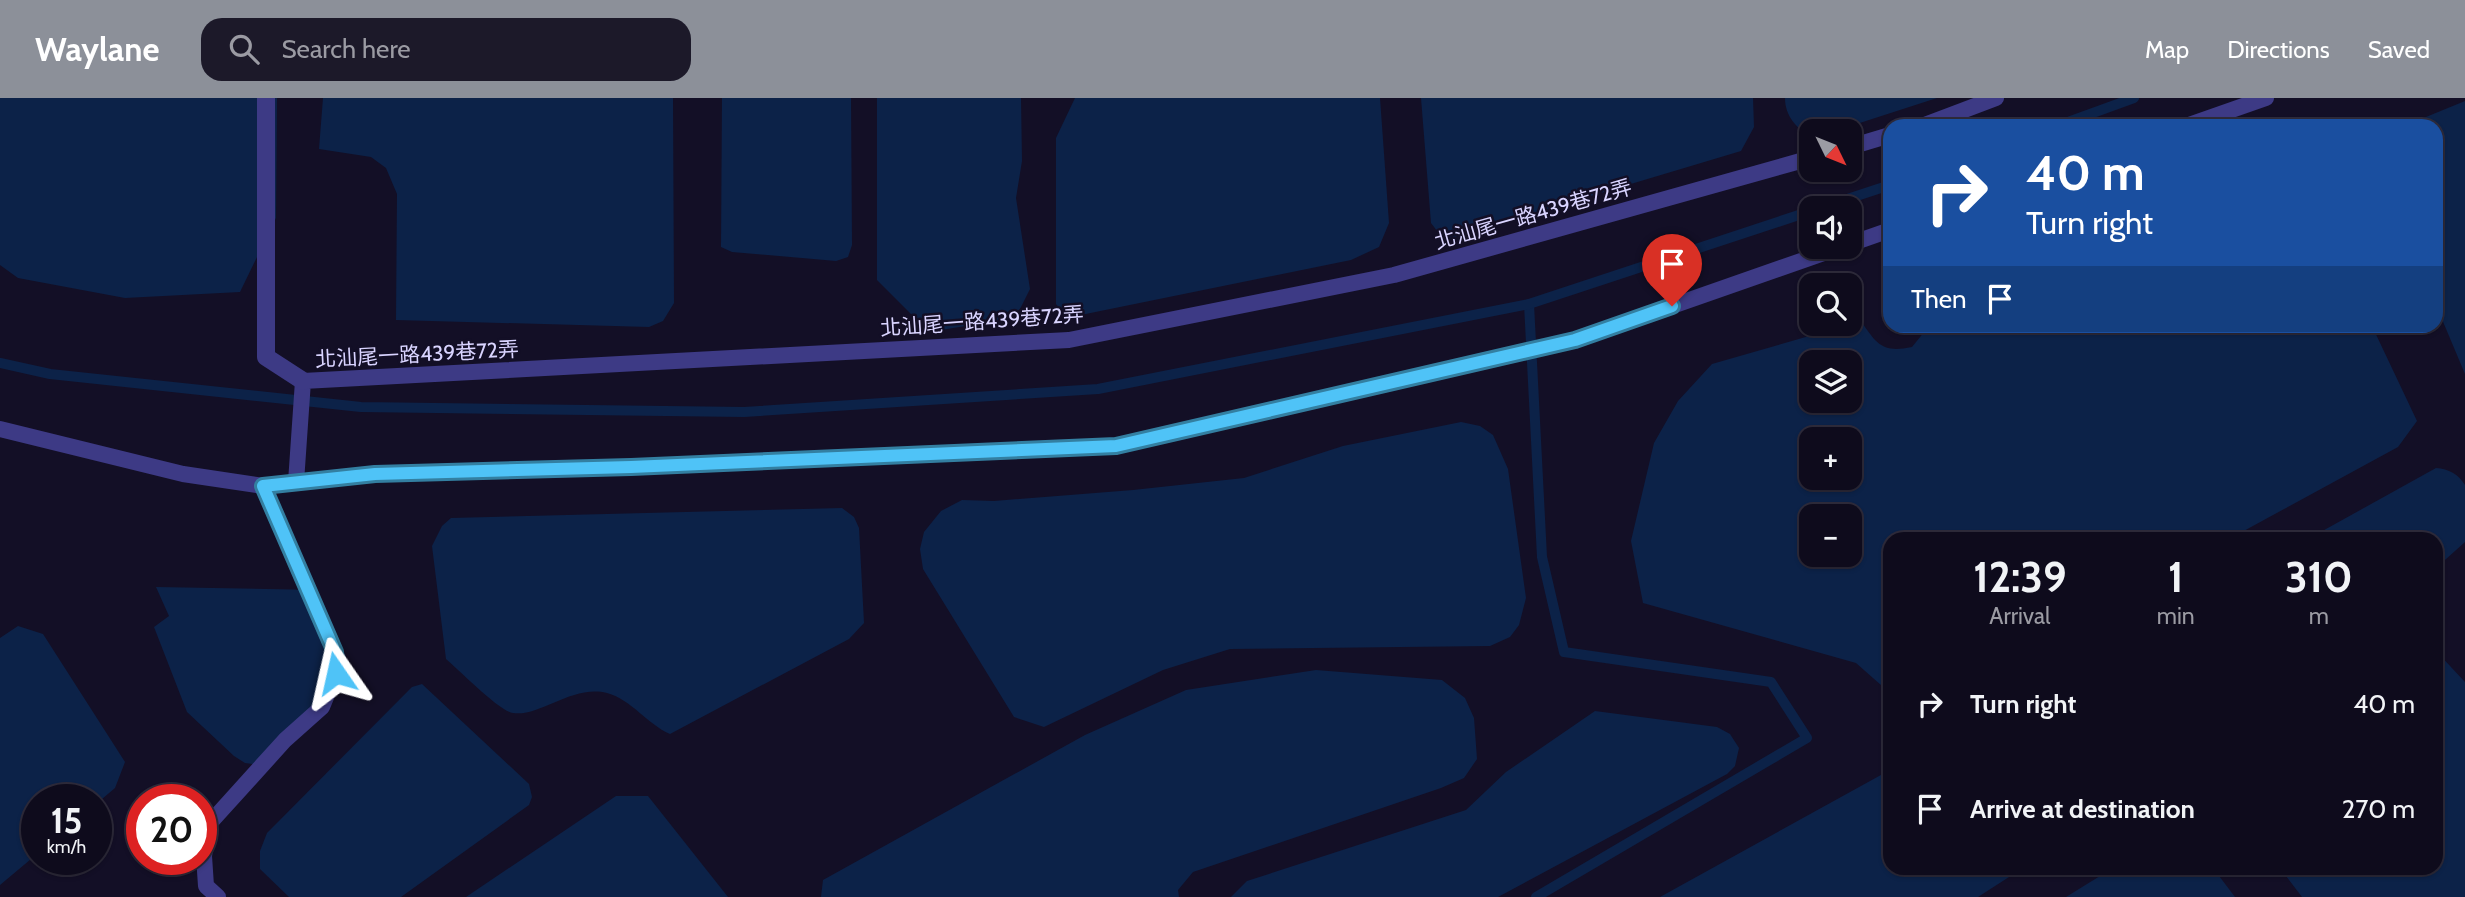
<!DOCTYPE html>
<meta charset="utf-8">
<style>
:root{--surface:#0e0b1c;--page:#1c1929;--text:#f1f3f6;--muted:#9b9ba3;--line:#2e2b3b;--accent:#8c9099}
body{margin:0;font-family:Cabin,"Noto Sans TC",sans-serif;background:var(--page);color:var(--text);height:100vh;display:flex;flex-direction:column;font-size:26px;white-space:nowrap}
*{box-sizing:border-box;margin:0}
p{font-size:23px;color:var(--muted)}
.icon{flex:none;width:38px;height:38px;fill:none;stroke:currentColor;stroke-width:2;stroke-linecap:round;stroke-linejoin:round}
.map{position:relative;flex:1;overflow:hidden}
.side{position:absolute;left:1883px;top:434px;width:560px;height:343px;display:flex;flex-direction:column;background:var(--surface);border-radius:21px;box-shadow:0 2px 5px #0004,0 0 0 2px var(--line)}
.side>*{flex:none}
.top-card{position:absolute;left:1883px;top:21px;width:560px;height:214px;border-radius:21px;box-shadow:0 2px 5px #0004,0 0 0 2px var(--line);background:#1a4fa0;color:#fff;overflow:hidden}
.needle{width:46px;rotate:133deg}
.buttons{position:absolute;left:1799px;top:21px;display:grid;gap:14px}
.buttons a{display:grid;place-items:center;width:63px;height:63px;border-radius:14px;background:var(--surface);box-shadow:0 2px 5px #0004,0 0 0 2px var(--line);font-size:35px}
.speed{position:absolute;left:21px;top:686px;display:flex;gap:14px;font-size:35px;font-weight:700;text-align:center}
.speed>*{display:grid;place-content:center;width:91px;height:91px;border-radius:50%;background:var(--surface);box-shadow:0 2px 5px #0004,0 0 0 2px var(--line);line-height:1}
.speed small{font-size:18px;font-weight:400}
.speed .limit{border:10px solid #d22;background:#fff;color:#111}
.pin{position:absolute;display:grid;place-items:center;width:60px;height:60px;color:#fff;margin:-72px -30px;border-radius:50% 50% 50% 0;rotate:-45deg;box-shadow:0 0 7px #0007}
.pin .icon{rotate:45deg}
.me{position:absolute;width:77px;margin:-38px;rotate:349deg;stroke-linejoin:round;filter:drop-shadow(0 0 5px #0008)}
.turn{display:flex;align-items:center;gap:24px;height:147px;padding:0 28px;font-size:32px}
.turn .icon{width:91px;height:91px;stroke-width:2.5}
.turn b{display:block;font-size:49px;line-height:60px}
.then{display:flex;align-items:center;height:66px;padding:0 28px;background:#0003;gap:14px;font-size:26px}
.eta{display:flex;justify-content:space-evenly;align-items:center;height:119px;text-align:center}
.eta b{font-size:42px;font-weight:700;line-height:49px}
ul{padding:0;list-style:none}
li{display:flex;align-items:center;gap:21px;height:105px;padding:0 28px}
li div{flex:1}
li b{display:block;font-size:26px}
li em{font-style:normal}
header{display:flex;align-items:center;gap:42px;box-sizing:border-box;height:98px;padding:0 35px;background:var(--accent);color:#fff}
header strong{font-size:33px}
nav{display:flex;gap:38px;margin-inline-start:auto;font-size:24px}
.search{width:490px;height:63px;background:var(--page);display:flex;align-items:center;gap:18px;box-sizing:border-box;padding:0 24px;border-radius:21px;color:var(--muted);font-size:26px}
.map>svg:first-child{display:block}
</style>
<header>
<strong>Waylane</strong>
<div class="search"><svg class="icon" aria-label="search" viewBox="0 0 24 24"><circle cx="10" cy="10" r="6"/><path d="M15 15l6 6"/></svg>Search here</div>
<nav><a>Map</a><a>Directions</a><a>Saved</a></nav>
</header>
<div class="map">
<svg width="2465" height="799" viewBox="0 0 2465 799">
<rect width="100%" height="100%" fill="#130f26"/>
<g fill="#0c2248" fill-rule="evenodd">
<polygon points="0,0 277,0 276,120 240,194 125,200 18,180 0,167"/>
<polygon points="323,0 673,0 674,205 663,223 649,229 396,222 397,96 386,70 371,59 319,51"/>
<polygon points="722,0 851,0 852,147 848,159 836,163 732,154 721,149"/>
<polygon points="877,0 1021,0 1022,63 1016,100 1030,191 1020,211 1008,221 929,234 877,182"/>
<polygon points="1075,0 1380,0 1389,125 1379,149 1351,162 1066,220 1056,206 1056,40"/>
<polygon points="1421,0 1753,0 1754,29 1741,53 1444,142 1431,125"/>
<path d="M1785,0H1937L1835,33H1811V41C1797,29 1785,19 1785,0Z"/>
<polygon points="2465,3 2465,276 2436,207 2436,28 2404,28"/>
<path d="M1861,223C1877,247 1883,255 1912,249L1929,228H2372L2417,323L2398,349L2229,441H1890V595L1856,565L1643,505L1631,443L1654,345L1678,303L1712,266ZM1811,264H1850V303H1811ZM1811,341H1850V380H1811ZM1811,418H1850V457H1811Z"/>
<polygon points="1461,324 1480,328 1493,337 1508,371 1526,500 1519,527 1510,539 1490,548 1230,551 1163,572 1044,629 1014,619 923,471 920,451 924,434 941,413 962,402 994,403 1133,392 1244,380 1343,348"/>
<path d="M2436,370C2449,371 2458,376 2465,387V444L2436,470V441H2308Z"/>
<path d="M842,410L854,419L859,430L864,525L849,541L670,636C647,626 632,602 607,595C573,586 540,619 513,615C499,613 459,572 446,561L432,448L442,428L451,420Z"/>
<polygon points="156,489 317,492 346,558 347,576 337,592 259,667 245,665 234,658 187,614 154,529 169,518"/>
<polygon points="18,528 43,536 125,664 115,690 96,706 96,702 37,702 37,756 0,787 0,540"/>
<polygon points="2436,553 2465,584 2465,799 2302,799 2280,770 2436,770"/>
<polygon points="1316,572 1442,582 1465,600 1474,620 1477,661 1464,680 1441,690 1193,774 1178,792 1179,799 821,799 823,782 1085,637 1186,592"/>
<polygon points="422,586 529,686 532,699 529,707 401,799 289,799 260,771 260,753 267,735 412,589"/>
<polygon points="1595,613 1717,629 1730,636 1739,650 1735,668 1727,676 1498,799 1231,799 1247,783 1466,712 1506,674"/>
<polygon points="1890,672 1890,770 2023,770 1978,799 1660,799"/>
<polygon points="616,698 648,698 728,799 466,799"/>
<polygon points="2113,770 2213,770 2235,799 2066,799"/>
</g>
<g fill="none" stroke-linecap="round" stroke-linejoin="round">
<g stroke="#0c2248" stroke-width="10">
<polyline points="2057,28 2134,0"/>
<polyline points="1820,110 1890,87"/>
<polyline points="1529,206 1542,459 1564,554 1771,584 1807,640 1536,799"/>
<polyline points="0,265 50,276 361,309 744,314 1098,291 1529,206 1811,113"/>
</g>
<g stroke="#3d3a85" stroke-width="16">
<polyline points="1922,28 1996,0"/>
<polyline points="2186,28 2266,0"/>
<polyline points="1850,49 1890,37"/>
<polyline points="1850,146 1890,132"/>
<polyline points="0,331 183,376 263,388 375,376 631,369 1116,348 1575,242 1841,149"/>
<polyline points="296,384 303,283 1069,242 1394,177 1811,60"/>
<polyline points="218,799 206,788 204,758 209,726 285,642 322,609 336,575 335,554 263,388"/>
</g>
<polyline stroke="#3d3a85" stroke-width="18" points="266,0 266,259 303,283"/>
</g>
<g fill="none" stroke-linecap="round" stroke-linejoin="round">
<g stroke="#337fa1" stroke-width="18">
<polyline id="route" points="336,575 335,554 263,388 375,376 631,369 1116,348 1575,242 1672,208"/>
</g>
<use href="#route" stroke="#4fc3f7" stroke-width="12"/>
</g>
<g text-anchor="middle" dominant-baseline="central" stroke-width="5" stroke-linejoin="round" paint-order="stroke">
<g font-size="21" fill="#d9d4ff" stroke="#130f26">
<text transform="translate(1533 116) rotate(-16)">北汕尾一路439巷72弄</text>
<text transform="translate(982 223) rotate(-4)">北汕尾一路439巷72弄</text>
<text transform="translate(417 256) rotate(-3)">北汕尾一路439巷72弄</text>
</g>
</g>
</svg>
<div class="buttons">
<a><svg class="needle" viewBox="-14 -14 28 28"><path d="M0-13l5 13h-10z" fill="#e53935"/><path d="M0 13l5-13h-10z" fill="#9b9ba3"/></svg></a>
<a><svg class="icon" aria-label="sound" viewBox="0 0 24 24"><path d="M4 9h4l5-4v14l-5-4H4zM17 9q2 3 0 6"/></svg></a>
<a><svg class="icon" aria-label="search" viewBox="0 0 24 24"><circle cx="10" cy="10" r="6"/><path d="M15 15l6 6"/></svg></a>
<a><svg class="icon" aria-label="layers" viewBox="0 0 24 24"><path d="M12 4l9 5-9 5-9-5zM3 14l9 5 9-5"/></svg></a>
<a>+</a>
<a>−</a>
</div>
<div class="speed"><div>15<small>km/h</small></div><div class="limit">20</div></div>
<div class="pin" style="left:1672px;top:208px;background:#d93025"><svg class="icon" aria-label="arrive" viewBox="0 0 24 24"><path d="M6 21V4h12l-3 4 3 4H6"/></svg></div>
<svg class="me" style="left:336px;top:575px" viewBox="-20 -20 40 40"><path d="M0-17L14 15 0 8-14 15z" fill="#4fc3f7" stroke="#fff" stroke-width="4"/></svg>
<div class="top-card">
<div class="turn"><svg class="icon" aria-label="right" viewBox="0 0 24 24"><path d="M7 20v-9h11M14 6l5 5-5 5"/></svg><div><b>40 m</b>Turn right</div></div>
<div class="then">Then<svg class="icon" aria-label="arrive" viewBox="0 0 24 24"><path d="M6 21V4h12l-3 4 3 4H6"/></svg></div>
</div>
<section class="side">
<div class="eta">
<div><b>12:39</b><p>Arrival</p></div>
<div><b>1</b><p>min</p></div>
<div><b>310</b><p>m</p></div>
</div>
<ul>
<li><svg class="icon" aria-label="right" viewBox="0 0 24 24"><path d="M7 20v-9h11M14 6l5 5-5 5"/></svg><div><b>Turn right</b></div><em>40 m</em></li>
<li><svg class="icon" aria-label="arrive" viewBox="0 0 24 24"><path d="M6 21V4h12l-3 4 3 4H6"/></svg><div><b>Arrive at destination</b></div><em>270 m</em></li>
</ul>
</section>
</div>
